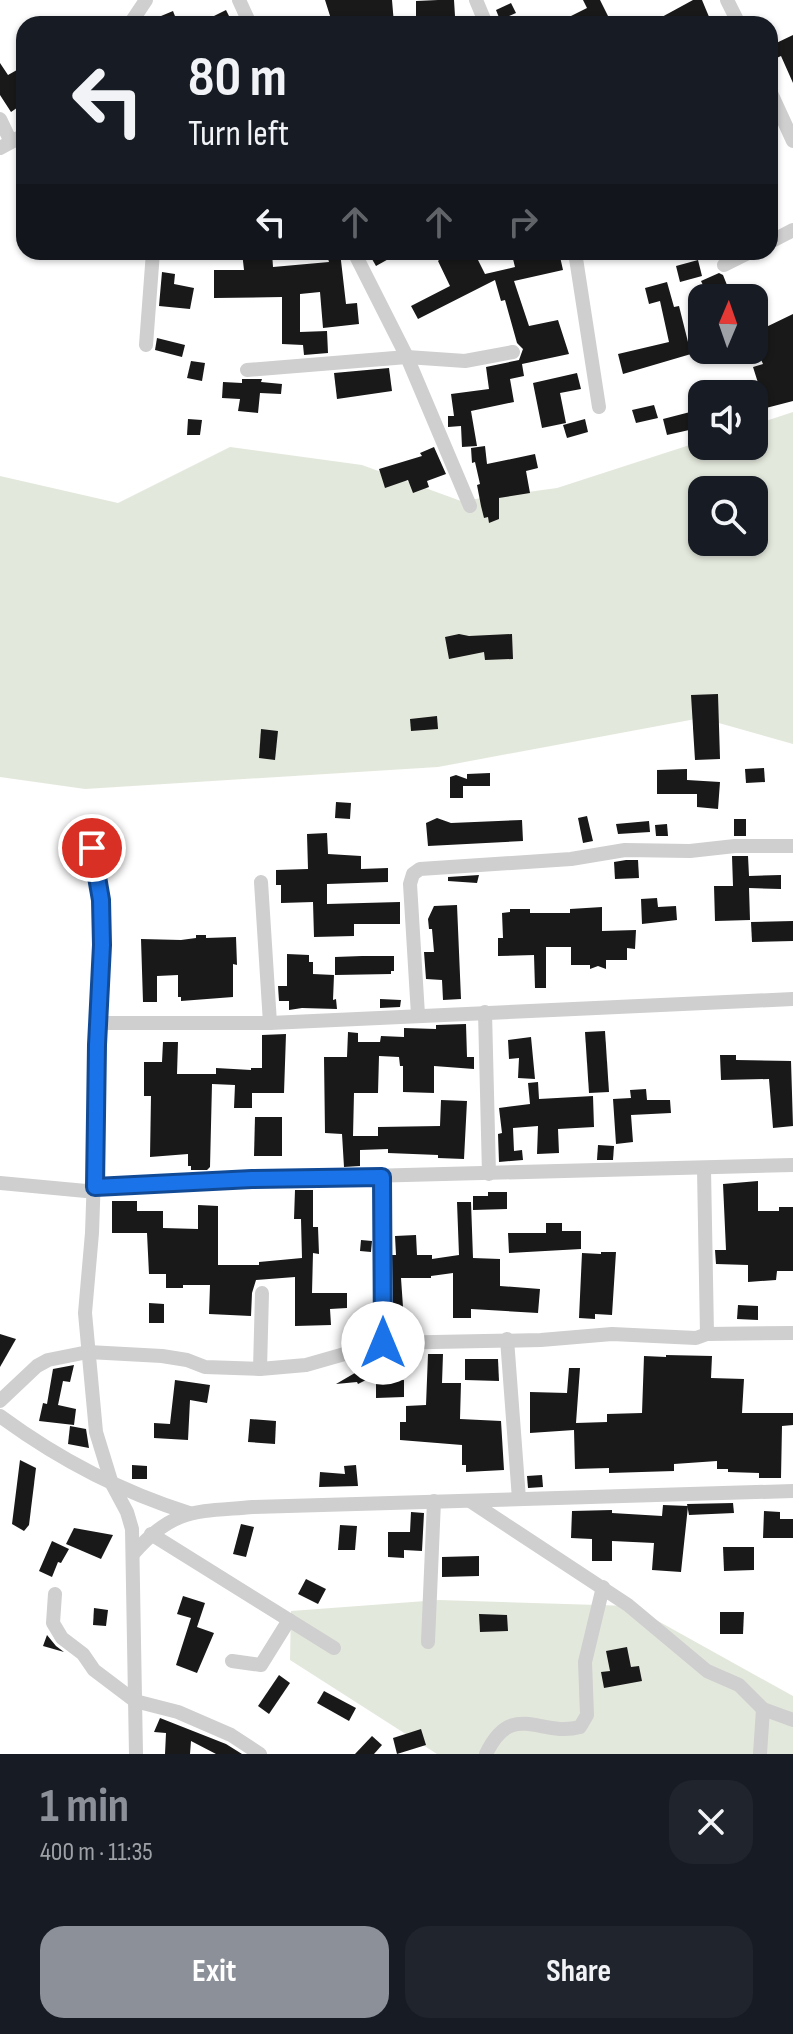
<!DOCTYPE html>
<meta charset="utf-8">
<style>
:root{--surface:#171b24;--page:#20242c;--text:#f1f3f6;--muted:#9ea1a6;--accent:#8c9099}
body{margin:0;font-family:"Sofia Sans Condensed",sans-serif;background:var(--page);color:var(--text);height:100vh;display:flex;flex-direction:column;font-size:30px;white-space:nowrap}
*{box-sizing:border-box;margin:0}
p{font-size:26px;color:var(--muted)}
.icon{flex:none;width:44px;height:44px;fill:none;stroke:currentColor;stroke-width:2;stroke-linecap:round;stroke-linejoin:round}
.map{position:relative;height:1754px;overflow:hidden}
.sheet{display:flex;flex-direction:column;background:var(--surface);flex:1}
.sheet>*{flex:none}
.hud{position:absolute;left:16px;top:16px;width:762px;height:244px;border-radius:24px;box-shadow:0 2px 6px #0004;background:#171b24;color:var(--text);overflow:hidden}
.needle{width:52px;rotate:2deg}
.buttons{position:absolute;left:688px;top:284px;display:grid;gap:16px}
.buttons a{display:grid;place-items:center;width:80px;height:80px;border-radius:16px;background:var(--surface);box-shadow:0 2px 6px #0004;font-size:40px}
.pin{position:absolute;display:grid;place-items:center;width:68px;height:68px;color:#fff;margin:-34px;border:4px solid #fff;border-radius:50%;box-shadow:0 2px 8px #0007}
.me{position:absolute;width:88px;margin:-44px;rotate:0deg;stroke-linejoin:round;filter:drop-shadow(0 0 6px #0008)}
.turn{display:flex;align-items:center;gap:28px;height:168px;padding:0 40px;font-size:36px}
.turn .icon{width:104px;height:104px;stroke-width:2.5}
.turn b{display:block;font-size:56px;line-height:68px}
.lanes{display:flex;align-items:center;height:76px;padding:0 40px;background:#0003;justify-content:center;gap:40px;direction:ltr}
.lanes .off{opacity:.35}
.round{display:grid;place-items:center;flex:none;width:84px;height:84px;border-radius:24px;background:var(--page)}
.headline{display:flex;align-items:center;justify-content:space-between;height:136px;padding:0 40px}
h1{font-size:48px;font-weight:700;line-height:60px;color:var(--accent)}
.primary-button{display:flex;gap:16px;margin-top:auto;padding:16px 40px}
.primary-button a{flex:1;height:92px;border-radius:24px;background:var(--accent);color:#fff;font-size:32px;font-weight:700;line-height:92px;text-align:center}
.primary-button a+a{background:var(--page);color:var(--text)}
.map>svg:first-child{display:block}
</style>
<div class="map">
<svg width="793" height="1754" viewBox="0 0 793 1754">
<rect width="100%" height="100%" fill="#fff"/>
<g fill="#e3e8dc" fill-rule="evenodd">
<path d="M793,412V744L701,718L438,767L85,789L0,777V476L118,503L230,447L362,465L461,501L557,488L702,441V446H754V425ZM702,490H754V542H702Z"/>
<polygon points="439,1600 631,1606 793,1696 793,1754 437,1754 290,1660 291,1611"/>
</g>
<g fill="#191919">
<polygon points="325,0 392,0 394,24 383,24 382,17 354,20 354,24 337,24 336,17 331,19"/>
<polygon points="438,0 454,0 455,16 416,17 416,1"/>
<polygon points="583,0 600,0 609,18 599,24 555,24 587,8"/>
<polygon points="693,0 702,0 712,24 649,24"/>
<polygon points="511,3 516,13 500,20 496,10"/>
<polygon points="226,10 233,24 198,24"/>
<polygon points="173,11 178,24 142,24"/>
<polygon points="793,35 793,83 781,56 770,61 770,46"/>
<polygon points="0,63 8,75 24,66 24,103 11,112 0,95"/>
<polygon points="242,252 272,252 273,267 329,262 326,252 340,252 346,304 357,303 359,324 323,328 320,292 300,294 300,332 327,331 328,353 304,355 303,345 282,344 282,297 214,298 214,270 244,270"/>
<polygon points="368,252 401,252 376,266"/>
<polygon points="438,252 474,252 485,274 515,267 512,255 522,252 559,252 563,270 514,281 529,326 558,320 569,354 522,364 524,376 510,379 514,402 471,411 477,446 462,447 461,426 448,427 448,416 454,416 451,394 489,389 486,367 519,360 523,349 517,343 505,300 501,301 495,280 418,319 411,306 450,286 438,261 440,259"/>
<polygon points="698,260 702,276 680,282 676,266"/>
<polygon points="162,272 175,274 174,284 194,288 190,309 159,306"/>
<polygon points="719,273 723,275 729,290 738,286 743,298 709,298 701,281"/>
<polygon points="667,282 674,307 679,306 691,354 623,374 618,354 669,342 660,301 649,304 645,288"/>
<polygon points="793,314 793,401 766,408 753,367 763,364 754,344 754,333"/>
<polygon points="157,338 185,345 182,357 155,350"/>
<polygon points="191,361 205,363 202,381 187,378"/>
<polygon points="389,368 392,391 337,399 334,373"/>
<polygon points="577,373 581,389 560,393 566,423 542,428 533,383"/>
<polygon points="242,379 262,379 261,382 282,384 281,394 260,393 258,413 238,411 240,399 222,398 223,382 242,383"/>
<polygon points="654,405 658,418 636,423 632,410"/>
<polygon points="694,411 698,428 667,435 663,419"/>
<polygon points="188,419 202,420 200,435 187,435"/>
<polygon points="585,419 588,432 567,438 563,425"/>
<polygon points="485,446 487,464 535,454 538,468 526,471 530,493 499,498 499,519 489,523 488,517 484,518 481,506 477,485 480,484 475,462 472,463 471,448"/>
<polygon points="434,447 446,474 427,481 429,487 413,493 408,480 385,488 379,469 422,456 420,453"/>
<polygon points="702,488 702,502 690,503 689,489"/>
<polygon points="459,634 469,636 512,634 513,659 485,660 484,652 449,659 445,637"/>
<polygon points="718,694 720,759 695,760 691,695"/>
<polygon points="437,716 438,729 411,731 410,719"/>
<polygon points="261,729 278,731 275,760 259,758"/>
<polygon points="764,768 765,782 746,783 745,769"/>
<polygon points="687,769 687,780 720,782 718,809 697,807 697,794 657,794 657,770"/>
<polygon points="490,773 490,786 463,786 463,798 450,798 450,777 456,775 467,779 467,774"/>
<polygon points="336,802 351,803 350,819 335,818"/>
<polygon points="587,816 593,841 583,843 578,818"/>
<polygon points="437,818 451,823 522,820 523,841 428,846 426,823"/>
<rect x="734" y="819" width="12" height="17"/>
<polygon points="649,821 650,832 618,834 616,824"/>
<polygon points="667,824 668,836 656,836 655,825"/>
<polygon points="327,833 328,854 361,856 361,869 388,868 388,882 327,884 327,904 400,902 400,924 354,924 354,936 314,937 313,902 281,903 281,885 276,885 276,870 308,869 307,834"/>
<polygon points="732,856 748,856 749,876 781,875 781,889 749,888 750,920 715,921 714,886 733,886"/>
<polygon points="626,860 638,860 639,878 615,879 614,862"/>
<polygon points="479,875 477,883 448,881 448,877"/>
<polygon points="657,898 658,907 676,906 677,920 642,924 641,899"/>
<polygon points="457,905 461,999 443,1000 442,980 426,979 424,952 434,952 432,929 429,929 428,919 434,906"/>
<polygon points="602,907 602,931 636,930 635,949 627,948 627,960 606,960 606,969 598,966 590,969 590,965 571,965 571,947 546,947 546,988 535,988 534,955 498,956 498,938 503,938 502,913 510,912 510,909 530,909 530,913 570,913 570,909"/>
<polygon points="793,921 793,941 752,942 751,922"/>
<polygon points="196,935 206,935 206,938 236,937 237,965 233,964 233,997 181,1001 181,997 178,997 178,975 157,976 157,1002 143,1002 141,939 181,940 196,938"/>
<polygon points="287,954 309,955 309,962 313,962 313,974 334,975 333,1000 336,999 337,1009 302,1008 289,1010 289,1001 279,1001 278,986 287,986"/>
<polygon points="362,956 394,956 394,971 391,971 391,974 335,975 335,957"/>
<polygon points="380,999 401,1000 400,1007 380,1008"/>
<polygon points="466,1024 467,1057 474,1057 474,1069 434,1066 434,1093 403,1092 403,1066 400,1066 399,1057 379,1056 378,1093 354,1093 353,1136 378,1136 378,1127 440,1126 441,1100 467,1101 464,1159 438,1158 438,1155 388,1153 388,1149 360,1150 360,1166 344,1167 342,1134 325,1133 324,1057 347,1057 348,1032 358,1033 358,1042 380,1042 381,1036 404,1037 404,1028 436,1029 436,1025"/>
<polygon points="605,1031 609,1092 589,1093 585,1032"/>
<polygon points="286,1034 284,1093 252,1093 252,1108 234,1108 235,1085 212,1084 210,1167 207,1170 191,1170 191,1166 188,1166 188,1154 150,1157 151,1096 144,1096 144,1062 162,1062 163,1042 178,1042 177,1074 216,1074 216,1068 251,1070 251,1068 262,1068 262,1035"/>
<polygon points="531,1037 535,1079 518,1078 519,1058 509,1059 508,1040"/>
<polygon points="720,1055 736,1055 736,1060 791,1061 793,1126 773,1128 769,1079 721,1080"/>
<polygon points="538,1082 539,1099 593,1096 594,1127 558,1129 559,1153 537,1154 538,1126 513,1128 514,1151 522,1150 523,1160 499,1162 498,1134 502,1133 499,1108 530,1104 528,1083"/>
<polygon points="646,1089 647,1100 670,1100 671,1113 631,1115 633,1142 616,1144 613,1099 631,1098 630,1090"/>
<polygon points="255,1117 282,1117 282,1156 254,1156"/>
<polygon points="598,1145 614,1146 613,1160 597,1160"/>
<polygon points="758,1181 758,1211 779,1211 779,1207 793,1207 793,1271 777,1271 776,1280 748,1282 748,1265 716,1264 715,1250 726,1250 723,1184"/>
<polygon points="295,1190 313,1190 313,1227 318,1227 319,1254 313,1253 312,1293 347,1293 347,1308 330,1309 331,1325 295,1326 295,1277 256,1280 252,1293 251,1316 209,1314 210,1285 183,1285 183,1288 166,1288 166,1274 149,1274 147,1233 112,1233 112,1201 137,1201 137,1211 163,1211 163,1228 198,1229 198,1205 218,1206 218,1265 259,1265 259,1262 302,1258 301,1219 294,1219"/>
<polygon points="488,1192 507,1192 507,1209 473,1210 473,1196 488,1196"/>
<polygon points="457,1202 471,1202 473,1258 500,1259 500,1286 540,1289 538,1313 471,1309 471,1318 453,1318 453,1273 431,1276 431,1278 401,1278 403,1307 393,1308 392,1255 396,1255 395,1236 416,1235 417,1255 432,1255 432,1259 459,1255"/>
<polygon points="546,1223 562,1223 562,1231 581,1231 581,1249 509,1253 508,1233 546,1233"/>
<polygon points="361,1240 372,1241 371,1252 360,1251"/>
<polygon points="601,1252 616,1252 612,1315 595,1314 595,1319 579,1318 582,1253 601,1254"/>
<polygon points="149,1303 164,1304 164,1323 149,1323"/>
<polygon points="738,1305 758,1306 758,1320 737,1319"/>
<polygon points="0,1334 16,1339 0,1367"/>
<polygon points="428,1354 443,1354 442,1383 461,1383 460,1419 501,1421 504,1470 466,1472 466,1465 462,1465 462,1445 400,1440 400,1422 406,1422 406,1406 426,1405"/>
<polygon points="666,1355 712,1356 711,1378 744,1379 742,1413 793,1413 793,1425 782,1426 781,1478 759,1478 759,1473 728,1472 728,1469 717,1469 717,1461 674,1464 674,1471 609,1473 609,1468 575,1469 574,1430 530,1433 530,1392 567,1393 569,1368 580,1368 576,1423 607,1422 607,1414 642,1413 644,1356 666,1357"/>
<polygon points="384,1356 384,1371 358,1384 357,1382 336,1384"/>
<polygon points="465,1359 498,1359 499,1381 465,1380"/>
<polygon points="74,1365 70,1382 63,1381 58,1405 76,1409 74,1425 39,1421 43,1403 47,1404 53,1369"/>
<polygon points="175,1380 210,1385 207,1403 190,1400 188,1440 154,1438 154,1423 170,1424"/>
<polygon points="404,1380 404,1397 376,1398 376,1381"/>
<polygon points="250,1419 276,1421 275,1444 248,1442"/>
<polygon points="70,1426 86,1429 89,1448 68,1444"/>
<polygon points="20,1460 36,1468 29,1525 24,1531 12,1524"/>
<polygon points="132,1465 147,1466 147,1479 132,1479"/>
<polygon points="356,1465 358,1486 319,1487 320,1472 345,1474 344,1466"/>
<polygon points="542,1475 543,1487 528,1488 527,1476"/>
<polygon points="733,1503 734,1513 689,1515 687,1504"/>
<polygon points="663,1505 688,1506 681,1572 652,1570 654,1543 612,1541 612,1561 592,1561 592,1539 571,1538 572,1511 612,1510 612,1513 662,1516"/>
<polygon points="764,1511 780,1512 780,1519 793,1519 793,1538 763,1538"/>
<polygon points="411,1512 424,1513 422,1551 404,1550 404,1558 388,1557 388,1532 410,1532"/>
<polygon points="241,1524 254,1527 246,1557 233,1554"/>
<polygon points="340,1525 357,1526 355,1550 338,1550"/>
<polygon points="74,1528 113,1535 101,1559 66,1544"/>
<polygon points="52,1541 69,1549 61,1563 58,1562 52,1577 39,1571"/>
<polygon points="723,1547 754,1547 754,1570 724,1571"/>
<polygon points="479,1556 479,1576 442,1577 442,1557"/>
<polygon points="306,1579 326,1589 318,1604 298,1594"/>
<polygon points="183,1596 205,1603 197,1627 214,1633 197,1673 176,1665 191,1618 177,1614"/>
<polygon points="94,1608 108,1610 106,1626 93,1625"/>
<polygon points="720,1612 744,1612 743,1634 720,1634"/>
<polygon points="479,1614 507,1615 508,1631 480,1632"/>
<polygon points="47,1635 56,1646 64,1652 43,1646"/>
<polygon points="627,1647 631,1667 639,1666 642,1681 604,1688 601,1672 610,1671 606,1651"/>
<polygon points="279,1675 290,1683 269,1714 258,1706"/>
<polygon points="324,1691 356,1708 349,1721 317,1703"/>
<polygon points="160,1718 226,1744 242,1754 216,1754 191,1741 190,1754 165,1754 166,1733 154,1732"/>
<polygon points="421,1729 426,1745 397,1754 393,1738"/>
<polygon points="372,1736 382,1745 374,1754 355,1754"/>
</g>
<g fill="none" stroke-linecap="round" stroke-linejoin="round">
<g stroke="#cfcfcf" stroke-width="14">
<polyline points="239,0 250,24"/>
<polyline points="476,0 486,24"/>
<polyline points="727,0 739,24"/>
<polyline points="130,24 146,0"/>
<polyline points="770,91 793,141"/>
<polyline points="0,119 11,142"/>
<polyline points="0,148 24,135"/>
<polyline points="770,242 793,230"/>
<polyline points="354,252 407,357 470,506"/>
<polyline points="575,252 599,407"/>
<polyline points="724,265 750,252"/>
<polyline points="146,345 153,252"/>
<polyline points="247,370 407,357 465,361 513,352"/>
<polyline points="92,848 101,900 102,945 92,1233 85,1313 96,1432 112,1484 127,1512 132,1529 136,1754"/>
<polyline points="261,882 270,1023"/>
<polyline points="485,1012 489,1174"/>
<polyline points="418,1015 410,884 413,874 420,869 571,859 625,850 690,851 735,846 793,846"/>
<polyline points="98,1023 270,1023 793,999"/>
<polyline points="704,1169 707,1334"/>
<polyline points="382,1177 383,1343"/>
<polyline points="0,1183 86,1191 95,1187 252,1179 793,1165"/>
<polyline points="507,1339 519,1499"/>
<polyline points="260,1369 262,1293"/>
<polyline points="0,1401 37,1366 48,1360 88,1352 162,1356 187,1360 205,1367 260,1369 306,1365 383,1343 541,1340 612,1334 696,1338 707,1334 793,1333"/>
<path d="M0,1416C57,1458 122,1492 189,1513"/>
<polyline points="470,1501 628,1605 707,1671 739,1685 763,1709 793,1720"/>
<polyline points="151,1534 334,1648"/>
<path d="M134,1553C174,1507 197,1512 253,1507L793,1491"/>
<polyline points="55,1594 53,1623 62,1638 83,1654 94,1670 135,1701 178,1712 231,1735 260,1754"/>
<polyline points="428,1642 434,1501"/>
<polyline points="232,1661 261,1665 289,1620"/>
<path d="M486,1754C512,1699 540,1738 580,1727L587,1715L585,1662L603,1587"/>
<polyline points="760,1754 763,1709"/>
</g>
</g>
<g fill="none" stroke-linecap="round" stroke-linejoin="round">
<g stroke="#114b97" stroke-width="20">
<polyline id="route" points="92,848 101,900 102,945 97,1045 95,1187 252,1179 382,1177 383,1343"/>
</g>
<use href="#route" stroke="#1a73e8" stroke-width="14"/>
</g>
</svg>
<div class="buttons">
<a><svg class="needle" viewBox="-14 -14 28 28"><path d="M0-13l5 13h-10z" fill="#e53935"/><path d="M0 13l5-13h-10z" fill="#9ea1a6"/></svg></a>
<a><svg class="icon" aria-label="sound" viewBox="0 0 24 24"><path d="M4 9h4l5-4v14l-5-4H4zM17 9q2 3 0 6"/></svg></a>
<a><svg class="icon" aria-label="search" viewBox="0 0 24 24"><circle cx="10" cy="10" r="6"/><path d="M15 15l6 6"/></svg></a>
</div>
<div class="pin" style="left:92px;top:848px;background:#d93025"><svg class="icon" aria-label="arrive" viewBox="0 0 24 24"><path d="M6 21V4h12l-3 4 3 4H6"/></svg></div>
<svg class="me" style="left:383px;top:1343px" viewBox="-20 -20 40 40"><circle r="19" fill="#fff"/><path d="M0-13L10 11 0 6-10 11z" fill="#1a73e8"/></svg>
<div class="hud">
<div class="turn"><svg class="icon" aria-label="left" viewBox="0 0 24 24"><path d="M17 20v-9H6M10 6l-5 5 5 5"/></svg><div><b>80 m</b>Turn left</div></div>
<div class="lanes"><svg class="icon" aria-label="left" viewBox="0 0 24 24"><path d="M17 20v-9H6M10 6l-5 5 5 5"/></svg><svg class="icon off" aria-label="ahead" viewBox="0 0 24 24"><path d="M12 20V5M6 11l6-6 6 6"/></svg><svg class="icon off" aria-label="ahead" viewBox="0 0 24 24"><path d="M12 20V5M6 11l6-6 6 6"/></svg><svg class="icon off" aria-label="right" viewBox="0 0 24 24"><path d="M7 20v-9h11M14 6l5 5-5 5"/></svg></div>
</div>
</div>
<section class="sheet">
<div class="headline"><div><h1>1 min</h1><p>400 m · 11:35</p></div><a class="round"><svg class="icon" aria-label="close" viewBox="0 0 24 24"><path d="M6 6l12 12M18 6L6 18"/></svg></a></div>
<div class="primary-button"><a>Exit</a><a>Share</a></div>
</section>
